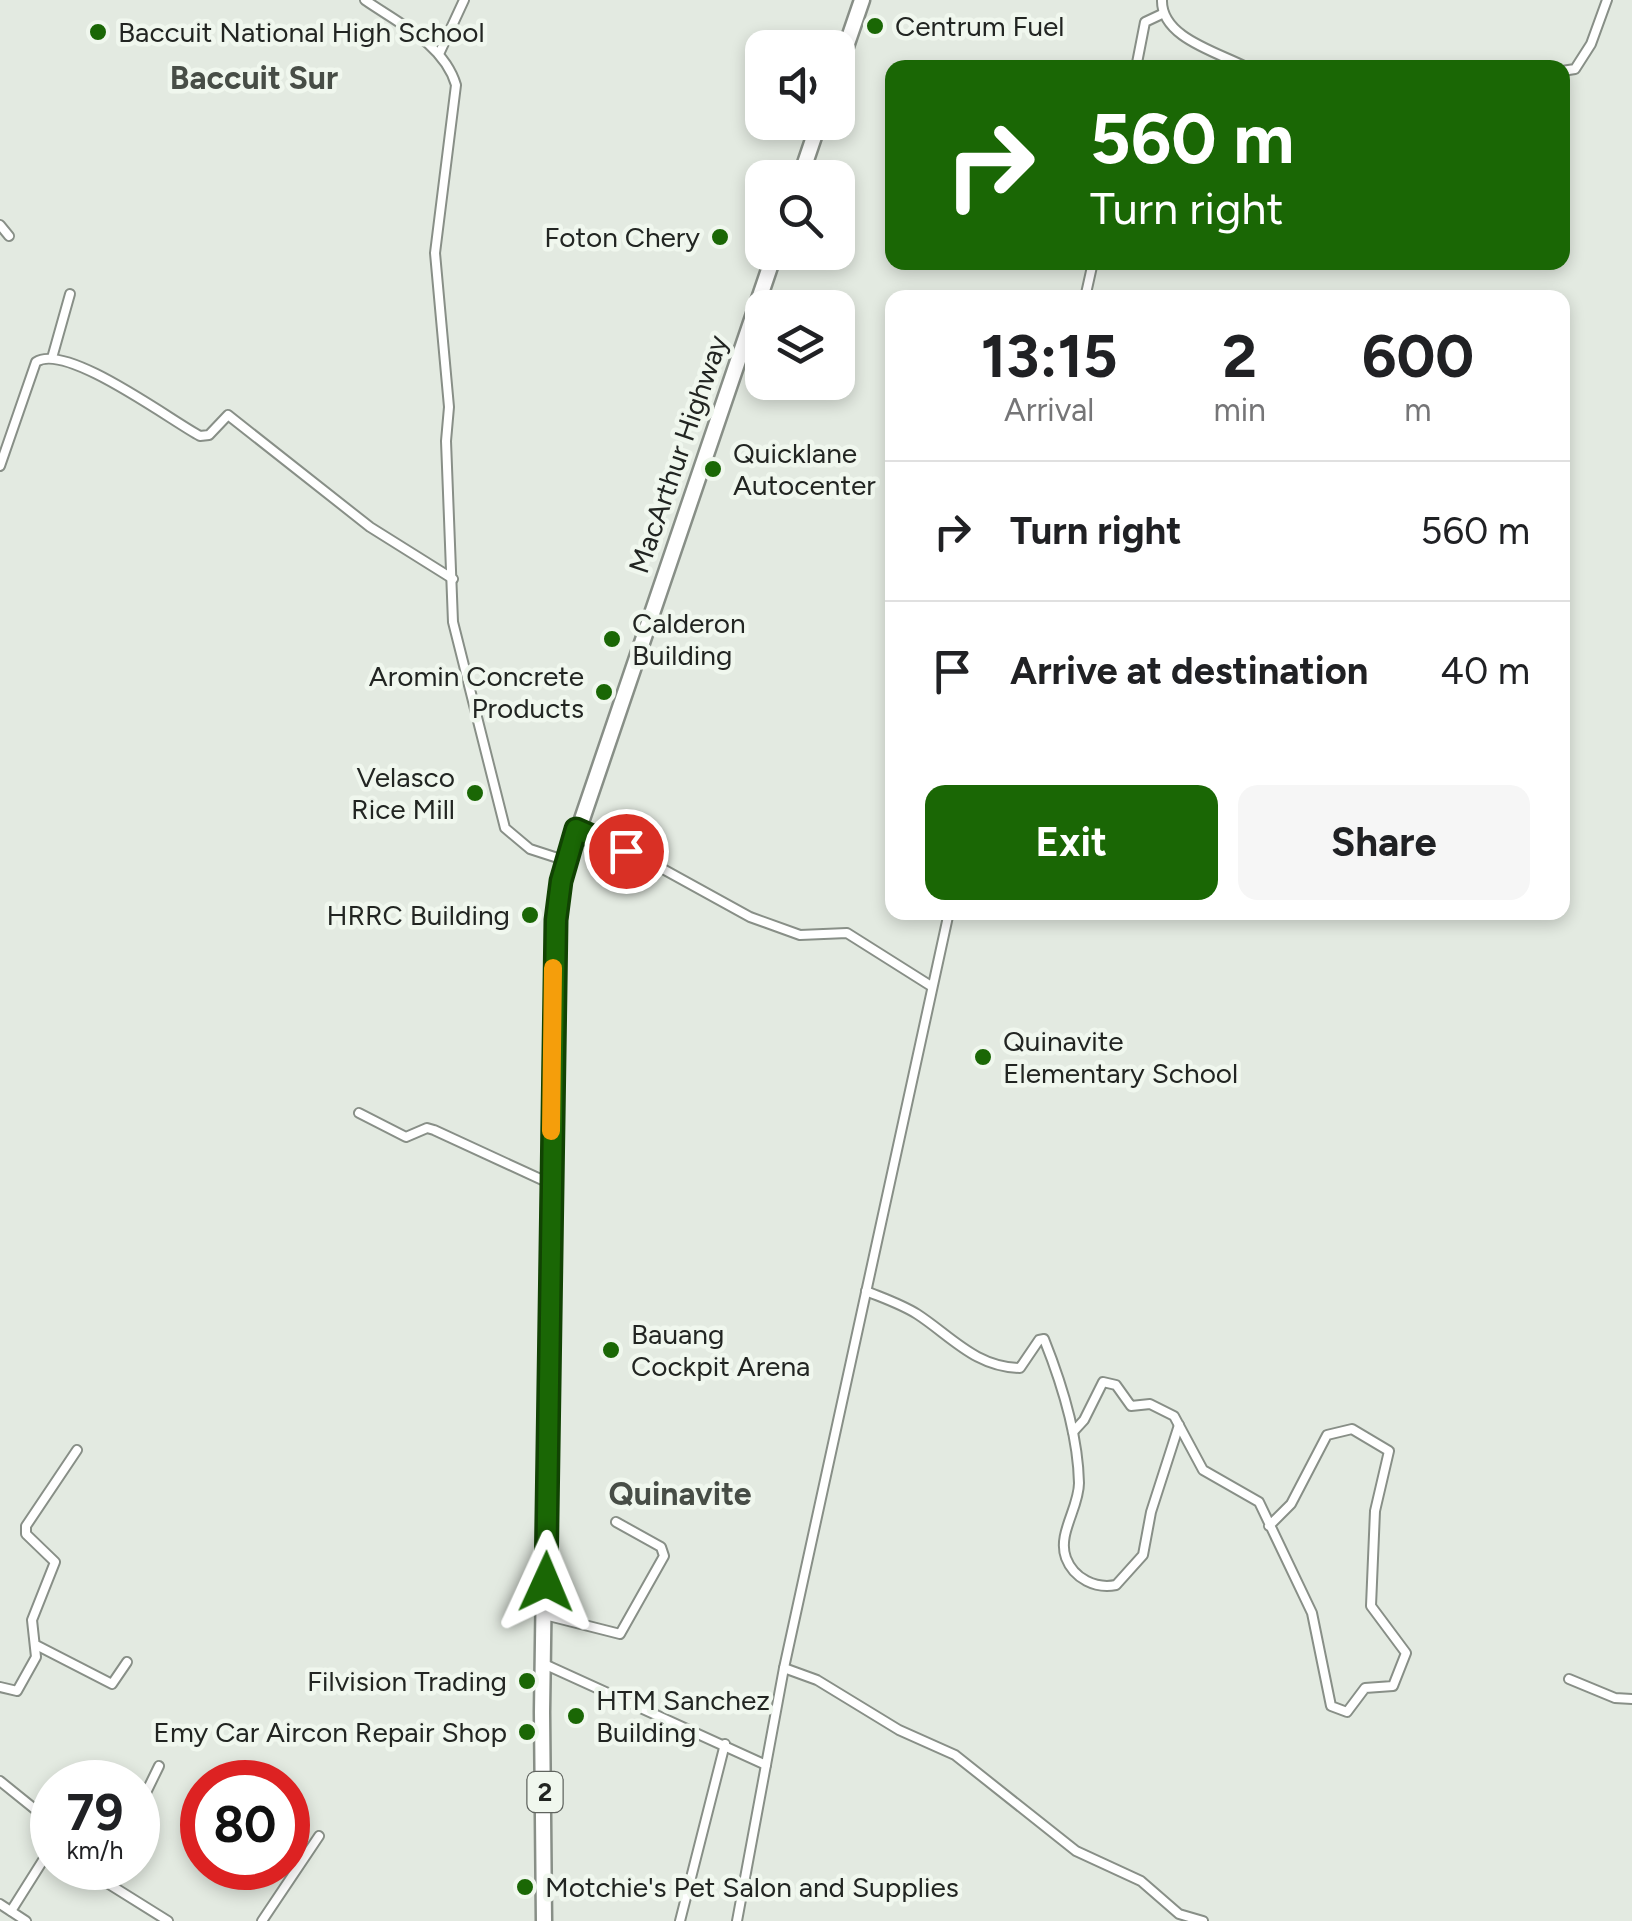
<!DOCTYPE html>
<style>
:root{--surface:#fff;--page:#f6f6f6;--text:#202124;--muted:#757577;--line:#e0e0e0;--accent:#1a6705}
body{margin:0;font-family:Figtree,sans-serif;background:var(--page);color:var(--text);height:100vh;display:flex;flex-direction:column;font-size:38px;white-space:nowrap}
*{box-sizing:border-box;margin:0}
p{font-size:32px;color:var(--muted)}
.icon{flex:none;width:55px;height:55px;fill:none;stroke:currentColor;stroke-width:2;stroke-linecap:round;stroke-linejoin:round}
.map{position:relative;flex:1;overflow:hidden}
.sheet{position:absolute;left:885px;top:290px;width:685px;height:630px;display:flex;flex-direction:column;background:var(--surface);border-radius:20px;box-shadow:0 5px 15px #0003}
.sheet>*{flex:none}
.banner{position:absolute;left:885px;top:60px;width:685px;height:210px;border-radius:20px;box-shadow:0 5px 15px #0003;background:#1a6705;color:#fff;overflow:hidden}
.buttons{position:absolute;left:745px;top:30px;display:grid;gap:20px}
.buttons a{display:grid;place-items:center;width:110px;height:110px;border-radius:20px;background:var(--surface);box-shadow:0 5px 15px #0003;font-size:50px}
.speed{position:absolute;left:30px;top:1760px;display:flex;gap:20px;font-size:50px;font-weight:700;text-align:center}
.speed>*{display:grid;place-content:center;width:130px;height:130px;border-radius:50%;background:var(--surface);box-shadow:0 5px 15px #0003;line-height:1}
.speed small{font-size:25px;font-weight:400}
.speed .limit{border:15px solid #d22;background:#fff;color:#111}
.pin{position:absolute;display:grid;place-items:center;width:85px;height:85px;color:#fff;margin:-42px;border:5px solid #fff;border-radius:50%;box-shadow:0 2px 10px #0007}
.me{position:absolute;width:110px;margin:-55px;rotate:1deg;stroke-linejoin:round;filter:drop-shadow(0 0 8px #0008)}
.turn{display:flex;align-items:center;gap:35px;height:210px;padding:0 40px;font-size:45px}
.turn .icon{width:130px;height:130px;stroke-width:2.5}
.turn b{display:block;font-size:70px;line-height:85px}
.eta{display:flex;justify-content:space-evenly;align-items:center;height:170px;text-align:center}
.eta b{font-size:60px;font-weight:700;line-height:70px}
.action{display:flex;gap:20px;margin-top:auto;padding:20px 40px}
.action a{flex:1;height:115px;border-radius:20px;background:var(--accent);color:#fff;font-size:40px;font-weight:700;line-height:115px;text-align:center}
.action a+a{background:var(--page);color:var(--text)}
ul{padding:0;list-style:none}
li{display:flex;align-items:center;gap:30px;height:140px;padding:0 40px;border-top:2px solid var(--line)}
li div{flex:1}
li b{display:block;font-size:38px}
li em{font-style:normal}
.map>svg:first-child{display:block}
</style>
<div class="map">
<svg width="1632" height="1921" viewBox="0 0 1632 1921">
<rect width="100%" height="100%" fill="#e3eae1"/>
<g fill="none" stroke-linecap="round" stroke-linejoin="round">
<g stroke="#888f87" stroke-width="12">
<g id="street">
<path d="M365,0C398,23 444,44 456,85L435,253L449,407L446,441L453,622L505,828L530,849L567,861"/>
<path d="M1162,0C1161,38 1218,52 1248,68"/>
<polyline points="439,54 464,0"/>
<polyline points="1136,68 1145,22 1162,14"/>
<polyline points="1562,71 1575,69 1591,44 1607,0"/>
<polyline points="0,225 9,236"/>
<polyline points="1085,298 1093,262"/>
<polyline points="52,358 70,294"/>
<path d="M0,466L36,362C66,342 170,420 200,436L209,435L228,415L370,527L453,579"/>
<polyline points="576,829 652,863 750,917 800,935 847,933 931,986"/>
<polyline points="359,1113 406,1137 427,1128 434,1130 549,1183"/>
<path d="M866,1291C883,1298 901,1304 917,1314C951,1336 975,1367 1020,1368L1039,1340L1044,1339C1062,1384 1078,1435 1079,1483C1079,1508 1057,1534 1066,1558C1074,1579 1096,1589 1116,1585L1143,1555L1151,1512L1179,1425"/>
<polyline points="1073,1432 1084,1420 1103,1382 1116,1385 1131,1406 1150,1404 1174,1416 1203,1470 1259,1502 1312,1613 1331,1706 1347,1712 1365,1688 1393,1686 1406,1653 1371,1606 1375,1511 1389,1451 1352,1429 1327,1435 1291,1504 1269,1526"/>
<polyline points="545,1615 620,1634 664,1556 661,1547 616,1522"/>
<polyline points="38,1646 112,1684 127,1662"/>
<polyline points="544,1664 766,1765"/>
<polyline points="784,1668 817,1680 899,1730 955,1755 1076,1851 1141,1881 1179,1914 1203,1921"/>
<polyline points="1569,1679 1615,1698 1632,1699"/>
<polyline points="0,1687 17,1691 36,1657 32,1620 55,1562 26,1534 26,1526 77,1450"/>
<polyline points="0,1781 52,1823"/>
<polyline points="138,1809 159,1766"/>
<polyline points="102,1868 100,1875 104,1881 168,1921"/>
<polyline points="0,1904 26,1921"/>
<polyline points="11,1911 52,1846"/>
<polyline points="262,1921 319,1836"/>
<polyline points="680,1921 725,1744"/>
<polyline points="737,1921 784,1668 949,912"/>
</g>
</g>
<g stroke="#888f87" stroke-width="19">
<g id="highway">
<polyline points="838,70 862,0"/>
<polyline points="800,178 819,122"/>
<polyline points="544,1921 542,1712 552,1019 561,881 775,252"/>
</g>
</g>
<use href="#street" stroke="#fff" stroke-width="8"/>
<use href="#highway" stroke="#fff" stroke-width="14"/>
</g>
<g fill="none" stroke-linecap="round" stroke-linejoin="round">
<g stroke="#114303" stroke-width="25">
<polyline id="route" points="546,1582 556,920 561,881 576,829 626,851"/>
</g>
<use href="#route" stroke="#1a6705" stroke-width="18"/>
<polyline stroke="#f59e0b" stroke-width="18" points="551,1131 553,968"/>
</g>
<g fill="#1a6705" stroke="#f0f7ee" stroke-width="4">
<circle cx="875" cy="26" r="10"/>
<circle cx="98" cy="32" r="10"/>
<circle cx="720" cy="237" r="10"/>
<circle cx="713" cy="469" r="10"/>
<circle cx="612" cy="639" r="10"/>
<circle cx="604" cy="692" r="10"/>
<circle cx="475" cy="793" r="10"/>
<circle cx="530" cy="915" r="10"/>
<circle cx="983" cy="1057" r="10"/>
<circle cx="611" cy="1350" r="10"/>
<circle cx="527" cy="1681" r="10"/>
<circle cx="576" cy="1716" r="10"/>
<circle cx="527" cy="1732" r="10"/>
<circle cx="525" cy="1887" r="10"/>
</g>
<g text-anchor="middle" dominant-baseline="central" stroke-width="9" stroke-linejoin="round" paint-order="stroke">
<rect fill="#f0f7ee" stroke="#60645f" stroke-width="2.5" x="527.5" y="1772" width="35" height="40" rx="8"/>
<g font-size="25" font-weight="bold" fill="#222522">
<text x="545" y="1792">2</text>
</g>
<g font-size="28" fill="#222522" stroke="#f0f7ee" text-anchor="start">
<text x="895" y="26">Centrum Fuel</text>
<text x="118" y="32">Baccuit National High School</text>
<text x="700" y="237" text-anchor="end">Foton Chery</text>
<text x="733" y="453">Quicklane<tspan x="733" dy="32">Autocenter</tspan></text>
<text x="632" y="623">Calderon<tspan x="632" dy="32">Building</tspan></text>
<text x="584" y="676" text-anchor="end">Aromin Concrete<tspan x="584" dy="32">Products</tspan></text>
<text x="455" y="777" text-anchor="end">Velasco<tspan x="455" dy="32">Rice Mill</tspan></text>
<text x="510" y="915" text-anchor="end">HRRC Building</text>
<text x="1003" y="1041">Quinavite<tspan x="1003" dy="32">Elementary School</tspan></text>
<text x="631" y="1334">Bauang<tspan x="631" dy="32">Cockpit Arena</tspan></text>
<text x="507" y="1681" text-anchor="end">Filvision Trading</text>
<text x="596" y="1700">HTM Sanchez<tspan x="596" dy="32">Building</tspan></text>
<text x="507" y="1732" text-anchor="end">Emy Car Aircon Repair Shop</text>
<text x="545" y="1887">Motchie's Pet Salon and Supplies</text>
</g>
<g font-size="28" fill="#222522" stroke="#f0f7ee">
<text transform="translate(678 454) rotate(-71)">MacArthur Highway</text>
</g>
<g font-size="32" font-weight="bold" fill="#474d46" stroke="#f0f7ee">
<text x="254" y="78">Baccuit Sur</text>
<text x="680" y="1494">Quinavite</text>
</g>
</g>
</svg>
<div class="buttons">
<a><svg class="icon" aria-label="sound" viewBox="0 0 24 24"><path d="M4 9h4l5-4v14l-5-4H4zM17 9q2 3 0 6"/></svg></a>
<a><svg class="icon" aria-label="search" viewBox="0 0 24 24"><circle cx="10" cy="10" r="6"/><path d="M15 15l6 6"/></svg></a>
<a><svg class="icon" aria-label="layers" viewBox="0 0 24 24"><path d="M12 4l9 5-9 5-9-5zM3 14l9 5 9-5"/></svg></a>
</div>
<div class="speed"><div>79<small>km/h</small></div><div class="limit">80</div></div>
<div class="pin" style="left:626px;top:851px;background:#d93025"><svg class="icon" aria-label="arrive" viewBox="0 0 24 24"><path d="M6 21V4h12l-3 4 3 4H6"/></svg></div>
<svg class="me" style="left:546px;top:1582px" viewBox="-20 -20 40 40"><path d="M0-17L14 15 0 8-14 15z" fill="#1a6705" stroke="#fff" stroke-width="4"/></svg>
<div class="banner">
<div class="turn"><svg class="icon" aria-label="right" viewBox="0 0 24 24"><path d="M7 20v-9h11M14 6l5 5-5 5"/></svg><div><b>560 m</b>Turn right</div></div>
</div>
<section class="sheet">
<div class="eta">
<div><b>13:15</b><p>Arrival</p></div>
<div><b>2</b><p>min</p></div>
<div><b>600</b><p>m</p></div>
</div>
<ul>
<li><svg class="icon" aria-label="right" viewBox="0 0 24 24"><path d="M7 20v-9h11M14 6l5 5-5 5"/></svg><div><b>Turn right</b></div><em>560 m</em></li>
<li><svg class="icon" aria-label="arrive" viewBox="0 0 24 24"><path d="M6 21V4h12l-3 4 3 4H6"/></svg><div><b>Arrive at destination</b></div><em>40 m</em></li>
</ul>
<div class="action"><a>Exit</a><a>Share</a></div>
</section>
</div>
